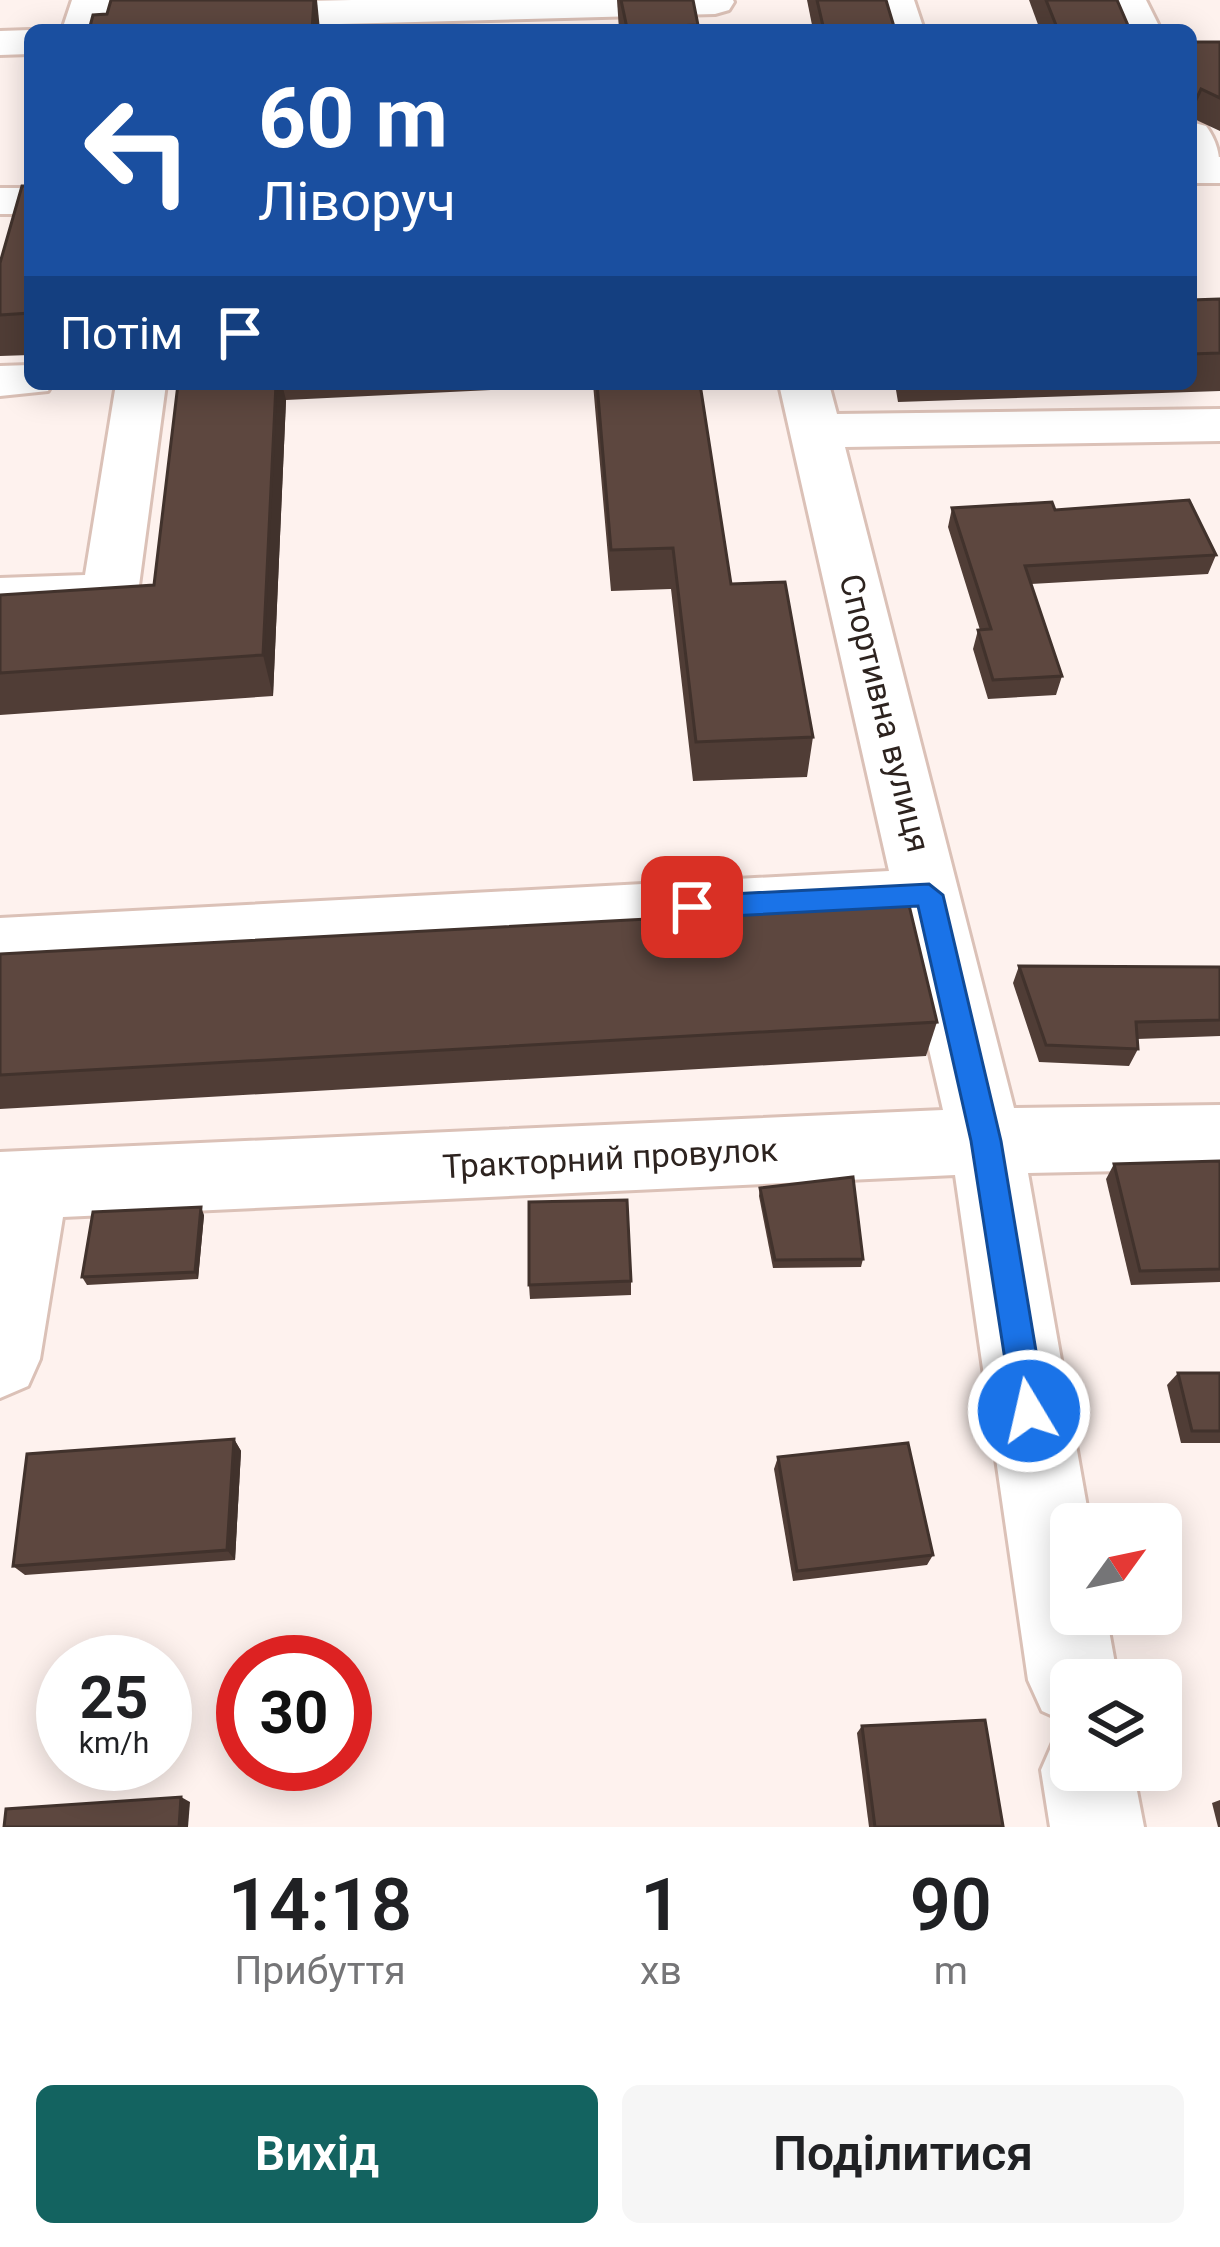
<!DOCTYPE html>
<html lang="uk">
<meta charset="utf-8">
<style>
:root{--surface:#fff;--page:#f6f6f6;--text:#202124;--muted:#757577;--accent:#136360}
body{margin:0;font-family:Roboto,sans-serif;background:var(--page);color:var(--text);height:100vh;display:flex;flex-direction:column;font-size:45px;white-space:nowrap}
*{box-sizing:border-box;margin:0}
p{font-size:39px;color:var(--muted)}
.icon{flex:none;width:66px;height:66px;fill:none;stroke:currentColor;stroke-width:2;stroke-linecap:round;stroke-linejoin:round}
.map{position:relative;height:1827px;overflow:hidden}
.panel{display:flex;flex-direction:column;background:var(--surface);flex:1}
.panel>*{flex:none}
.top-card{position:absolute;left:24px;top:24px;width:1173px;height:366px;border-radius:18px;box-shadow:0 6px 30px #0003;background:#1a4fa0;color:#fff;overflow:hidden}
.needle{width:78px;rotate:57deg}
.controls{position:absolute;left:1050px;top:1503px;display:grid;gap:24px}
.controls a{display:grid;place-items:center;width:132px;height:132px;border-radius:18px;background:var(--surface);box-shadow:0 6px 30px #0003;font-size:60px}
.speed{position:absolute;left:36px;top:1635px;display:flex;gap:24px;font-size:60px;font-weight:700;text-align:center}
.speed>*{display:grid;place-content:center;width:156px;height:156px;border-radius:50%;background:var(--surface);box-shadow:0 6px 30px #0003;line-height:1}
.speed small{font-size:30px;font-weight:400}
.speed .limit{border:18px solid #d22;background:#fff;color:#111}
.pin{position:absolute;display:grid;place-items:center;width:102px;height:102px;color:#fff;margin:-51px;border-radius:24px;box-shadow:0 6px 18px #0006}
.me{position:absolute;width:132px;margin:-66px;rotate:351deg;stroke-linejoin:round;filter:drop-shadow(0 0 9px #0008)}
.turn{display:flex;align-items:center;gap:42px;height:252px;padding:0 36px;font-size:54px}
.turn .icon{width:156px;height:156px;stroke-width:2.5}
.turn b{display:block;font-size:84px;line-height:102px}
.then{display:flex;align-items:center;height:114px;padding:0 36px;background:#0003;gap:24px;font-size:45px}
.eta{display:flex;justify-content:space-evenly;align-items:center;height:204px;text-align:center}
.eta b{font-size:72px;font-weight:600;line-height:84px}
.cta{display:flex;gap:24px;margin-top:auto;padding:24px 36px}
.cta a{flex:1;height:138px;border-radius:18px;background:var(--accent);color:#fff;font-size:48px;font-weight:600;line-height:138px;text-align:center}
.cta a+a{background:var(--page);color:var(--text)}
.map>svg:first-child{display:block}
</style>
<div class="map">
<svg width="1220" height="1827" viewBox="0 0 1220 1827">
<rect width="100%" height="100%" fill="#fef2ee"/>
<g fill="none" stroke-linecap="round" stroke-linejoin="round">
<g stroke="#dbc1b7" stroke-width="6">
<g id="minor">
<polygon points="72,0 110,0 102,30 62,30"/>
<polygon points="352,0 733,0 734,2 729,10 715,14 227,27 213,23 208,15 213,7 227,3"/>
<polygon points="876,0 914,0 924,30 884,30"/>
<polygon points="1108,0 1146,0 1161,30 1121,30"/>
<polygon points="30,30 30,54 0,55 0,31"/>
<path d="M1191,122L1206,126C1219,144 1220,158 1220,180L1207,183L1191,178Z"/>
<polygon points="30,365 30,384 52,384 48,391 0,396 0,366"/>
<polygon points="116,384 166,384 138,593 130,607 110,612 0,618 0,578 85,575"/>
<polygon points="779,384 829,384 837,414 1220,409 1220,441 845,447 1014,1108 1220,1105 1220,1169 1028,1173 1090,1524 1071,1524 1071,1614 1106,1614 1118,1680 1071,1680 1071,1724 1042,1711 1028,1680 955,1175 63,1217 40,1359 28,1386 0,1398 0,1152 943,1110 900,923 0,972 0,918 889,871"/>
<polygon points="1071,1731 1071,1770 1133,1770 1144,1827 1050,1827 1041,1770 1055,1738"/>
</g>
</g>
<g stroke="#dbc1b7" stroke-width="6">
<g id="major">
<rect x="1191" y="157" width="29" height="26"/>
<rect x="0" y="188" width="30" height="26"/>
</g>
</g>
<use href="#minor" fill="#fff" fill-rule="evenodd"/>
<use href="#major" fill="#fff" fill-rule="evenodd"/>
</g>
<g fill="#503d36">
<polygon points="617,0 693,0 698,30 619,30"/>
<polygon points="807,0 886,0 895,30 813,30"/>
<polygon points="1029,0 1117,0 1130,30 1040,30"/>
<polygon points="1191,42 1220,42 1220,131 1192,118 1191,120"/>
<polygon points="30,186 30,355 0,356 0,263"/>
<polygon points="1220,299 1220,391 898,402 895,384 1191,384 1191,300"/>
<polygon points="178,384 490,384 491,390 286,400 273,696 0,715 0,595 154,585"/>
<polygon points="593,384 700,384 731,584 813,737 807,777 693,781 671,589 611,591"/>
<polygon points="952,508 1055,510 1216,555 1208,574 1031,584 1062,676 1056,695 988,699 973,649 978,630 980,630 948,527"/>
<polygon points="0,954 937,1022 926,1056 0,1109"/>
<polygon points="1019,966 1220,967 1220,1036 1137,1039 1138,1049 1129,1066 1039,1062 1013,983"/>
<polygon points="1220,1161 1220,1282 1131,1285 1106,1179 1114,1164"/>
<polygon points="760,1188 863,1259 861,1267 773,1268 759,1196"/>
<polygon points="204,1215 198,1279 87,1285 82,1277"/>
<polygon points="631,1281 631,1295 530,1299 529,1285"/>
<polygon points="1178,1373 1220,1373 1220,1443 1181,1443 1167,1385"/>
<polygon points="234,1439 241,1451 235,1560 25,1575 13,1566"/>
<polygon points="778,1457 933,1555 927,1565 793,1581 774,1469"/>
<polygon points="862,1726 1002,1827 869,1827 857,1733"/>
<polygon points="1220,1800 1220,1827 1218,1827 1212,1803"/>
</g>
<g fill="#41322c">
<polygon points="314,0 317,0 320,30 312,30"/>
<polygon points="276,384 282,384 286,400 273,696 263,655"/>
<polygon points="201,1207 204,1215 198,1279 195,1272"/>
<polygon points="234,1439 241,1451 235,1560 227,1550"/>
<polygon points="181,1797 190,1802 188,1827 179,1827"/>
</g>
<g fill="#5d473f" stroke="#41322c" stroke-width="3">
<polygon points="111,0 314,0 312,30 89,30 93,15 107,14"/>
<polygon points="621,0 693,0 698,25 627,28"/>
<polygon points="817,0 886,0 895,30 824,30"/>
<polygon points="1046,0 1117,0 1130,30 1058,30"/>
<polygon points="1191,42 1220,42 1220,98 1201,89 1195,102 1191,102"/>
<polygon points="22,186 30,186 30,313 0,315 0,263"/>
<polygon points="1220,299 1220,353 1191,354 1191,300"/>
<polygon points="178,384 276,384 263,655 0,673 0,595 154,585"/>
<polygon points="597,384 700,384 731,584 785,582 813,737 696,742 673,548 611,550"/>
<polygon points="1189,500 1216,555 1025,566 1062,676 993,680 978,630 991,629 952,508 1052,502 1055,510"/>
<polygon points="909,905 937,1022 0,1075 0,954"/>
<polygon points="1019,966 1220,967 1220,1020 1136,1022 1138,1049 1046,1045"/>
<polygon points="1220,1161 1220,1269 1140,1271 1114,1164"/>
<polygon points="853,1177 863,1259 775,1260 760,1188"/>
<polygon points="627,1200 631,1281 529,1285 529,1202"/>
<polygon points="201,1207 195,1272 82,1277 93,1212"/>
<polygon points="1178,1373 1220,1373 1220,1431 1192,1431"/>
<polygon points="234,1439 227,1550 13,1566 27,1454"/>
<polygon points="908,1443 933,1555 797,1571 778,1457"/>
<polygon points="985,1720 1003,1826 875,1827 862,1726"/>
<polygon points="181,1797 179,1827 4,1827 6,1809"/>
</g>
<polygon fill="#1a73e8" stroke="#114b97" stroke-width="3" points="929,884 943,895 1001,1141 1046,1411 1041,1422 1029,1427 1017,1422 1013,1411 971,1141 918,906 692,918 679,907 692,896"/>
<g text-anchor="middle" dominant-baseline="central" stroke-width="12" stroke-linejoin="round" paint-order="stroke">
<g font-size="33" fill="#2d231f" stroke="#fff">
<text transform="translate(885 713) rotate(76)">Спортивна вулиця</text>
<text transform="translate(610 1158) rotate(-3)">Тракторний провулок</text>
</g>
</g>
</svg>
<div class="controls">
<a><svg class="needle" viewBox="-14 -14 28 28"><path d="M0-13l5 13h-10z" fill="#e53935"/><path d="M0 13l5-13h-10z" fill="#757577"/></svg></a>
<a><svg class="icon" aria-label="layers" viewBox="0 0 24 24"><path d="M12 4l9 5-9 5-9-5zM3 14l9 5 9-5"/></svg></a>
</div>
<div class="speed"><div>25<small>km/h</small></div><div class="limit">30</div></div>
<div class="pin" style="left:692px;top:907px;background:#d93025"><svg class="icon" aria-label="arrive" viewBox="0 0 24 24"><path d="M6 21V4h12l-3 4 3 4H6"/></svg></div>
<svg class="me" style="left:1029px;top:1411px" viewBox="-20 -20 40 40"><circle r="17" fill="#1a73e8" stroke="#fff" stroke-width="3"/><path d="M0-11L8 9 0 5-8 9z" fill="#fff"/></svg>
<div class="top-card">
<div class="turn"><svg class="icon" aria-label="left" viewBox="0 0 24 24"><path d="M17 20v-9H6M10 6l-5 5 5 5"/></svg><div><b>60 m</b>Ліворуч</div></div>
<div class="then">Потім<svg class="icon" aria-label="arrive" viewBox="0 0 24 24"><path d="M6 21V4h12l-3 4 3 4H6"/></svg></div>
</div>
</div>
<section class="panel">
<div class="eta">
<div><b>14:18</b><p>Прибуття</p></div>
<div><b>1</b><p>хв</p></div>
<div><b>90</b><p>m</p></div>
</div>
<div class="cta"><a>Вихід</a><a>Поділитися</a></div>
</section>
